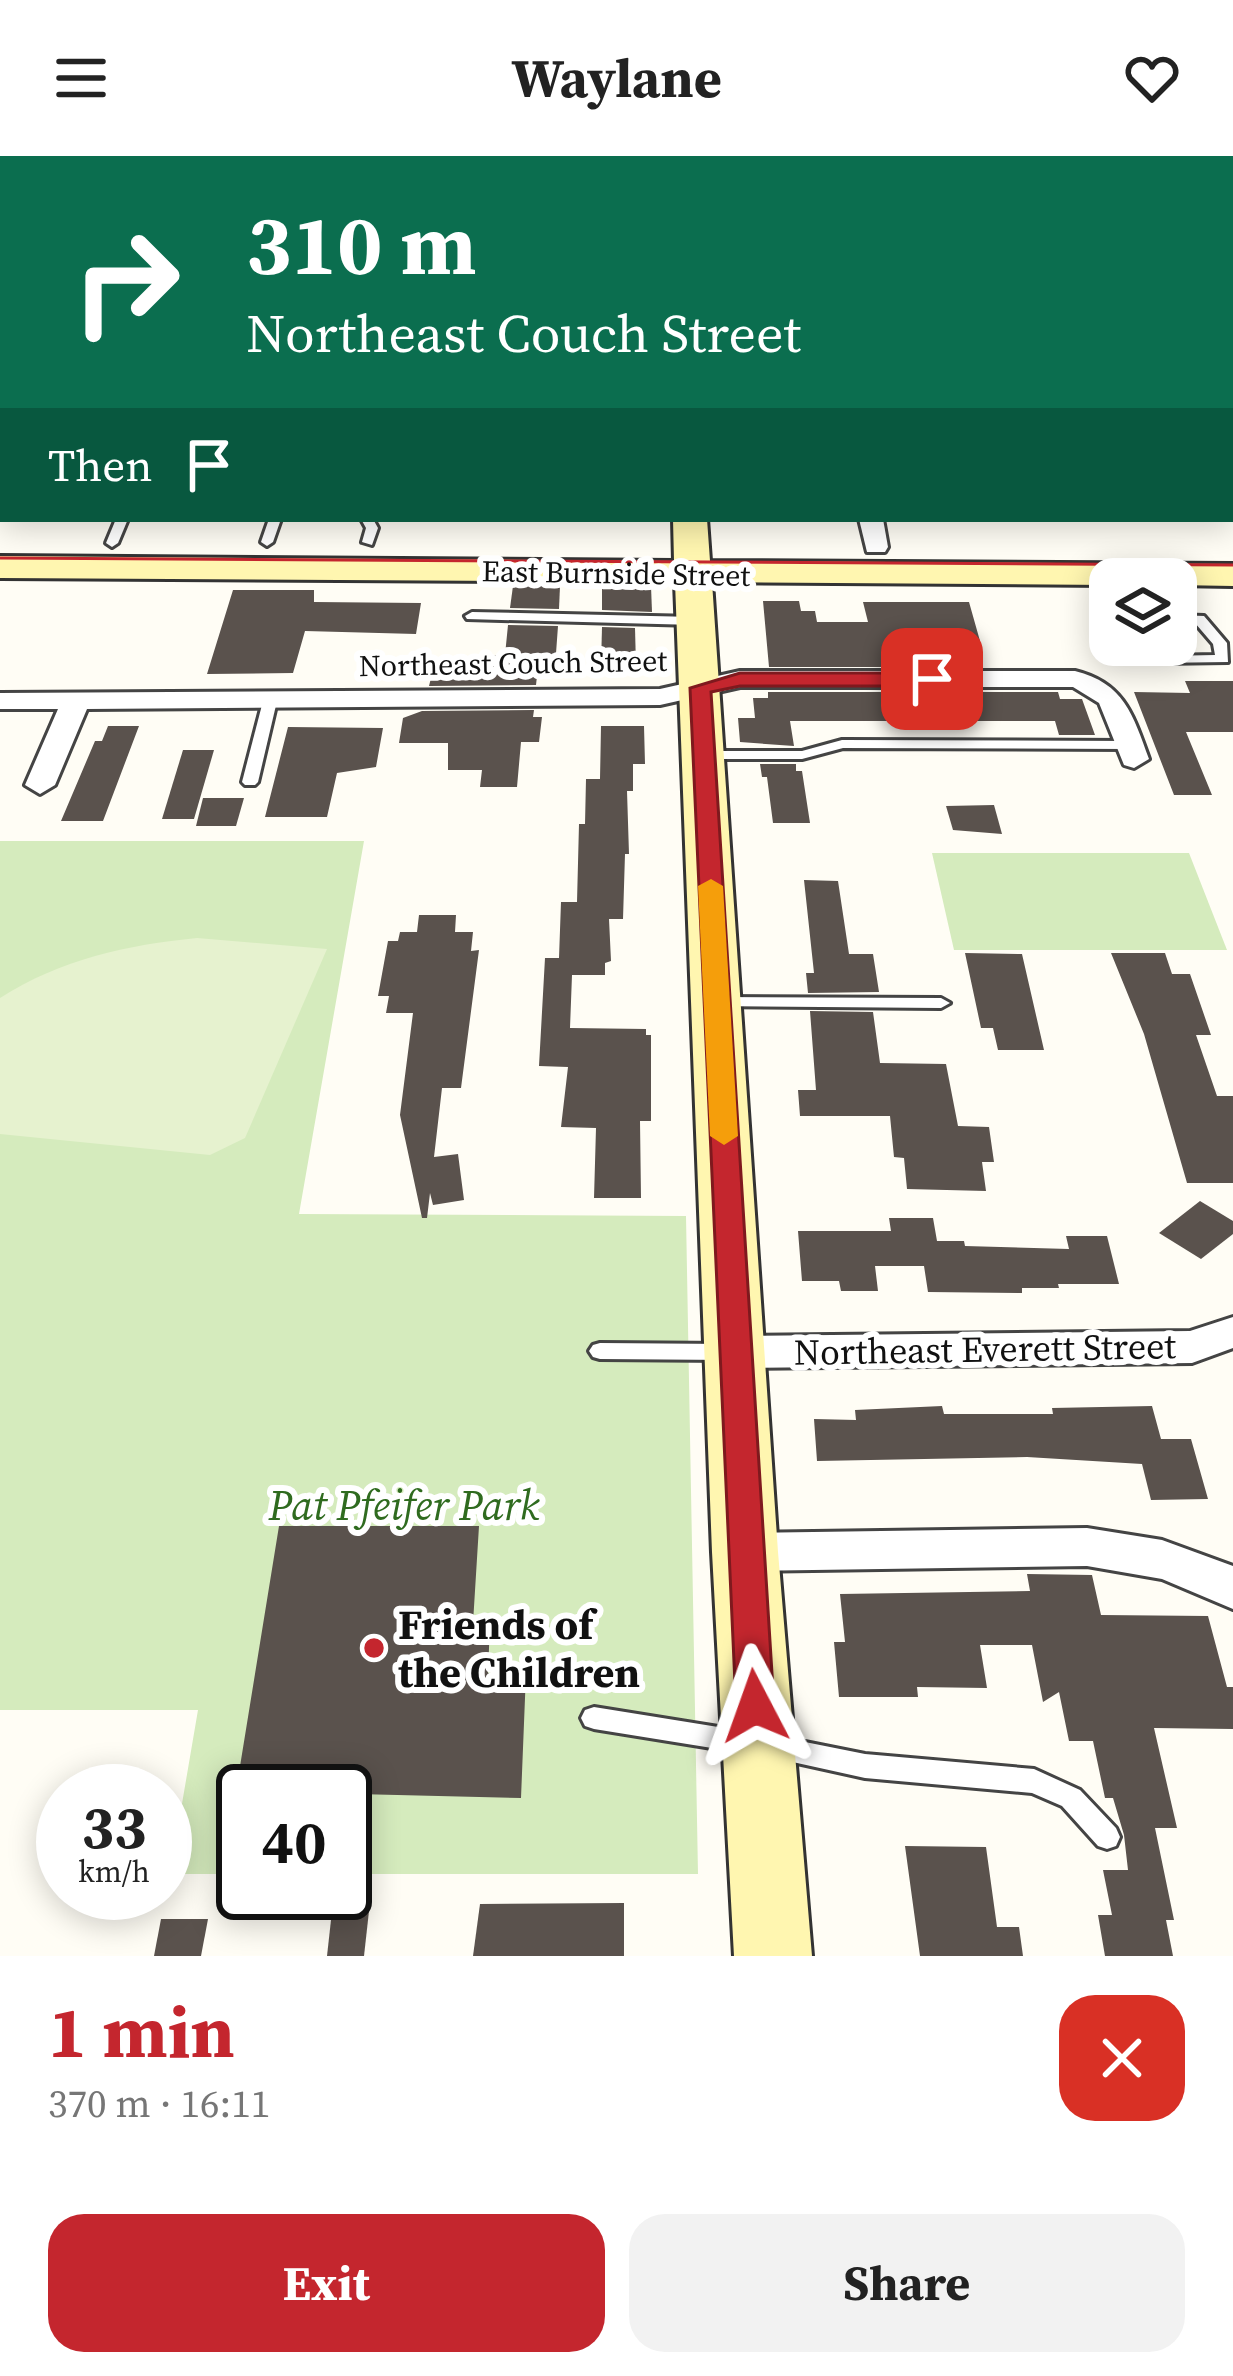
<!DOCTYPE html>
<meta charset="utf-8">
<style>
:root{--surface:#fff;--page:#f2f2f2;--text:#222;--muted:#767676;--accent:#c4262e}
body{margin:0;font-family:"Source Serif 4",serif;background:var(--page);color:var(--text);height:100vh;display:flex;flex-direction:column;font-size:45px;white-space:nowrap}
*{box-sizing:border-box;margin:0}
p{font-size:39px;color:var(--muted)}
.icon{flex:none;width:66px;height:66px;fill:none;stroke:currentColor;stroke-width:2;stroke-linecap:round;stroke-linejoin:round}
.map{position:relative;height:1800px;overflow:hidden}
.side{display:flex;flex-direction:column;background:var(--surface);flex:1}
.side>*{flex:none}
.guide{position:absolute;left:0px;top:0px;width:1233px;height:366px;box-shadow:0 6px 30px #0003;background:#0b6e4f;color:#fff;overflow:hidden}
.tools{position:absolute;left:1089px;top:402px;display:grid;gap:24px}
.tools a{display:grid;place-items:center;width:108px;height:108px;border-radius:24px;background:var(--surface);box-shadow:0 6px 30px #0003;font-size:60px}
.speed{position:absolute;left:36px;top:1608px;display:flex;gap:24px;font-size:60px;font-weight:700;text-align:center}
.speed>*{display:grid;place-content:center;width:156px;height:156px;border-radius:50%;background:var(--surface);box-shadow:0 6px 30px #0003;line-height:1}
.speed small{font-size:30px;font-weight:400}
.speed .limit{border:6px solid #111;border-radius:18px;background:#fff;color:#111}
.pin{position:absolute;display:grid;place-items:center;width:102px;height:102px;color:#fff;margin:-51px;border-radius:24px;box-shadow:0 6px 18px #0006}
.me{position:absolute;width:132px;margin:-66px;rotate:356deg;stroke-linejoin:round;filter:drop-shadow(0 0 9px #0008)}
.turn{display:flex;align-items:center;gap:42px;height:252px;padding:0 48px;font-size:54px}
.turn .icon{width:156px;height:156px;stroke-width:2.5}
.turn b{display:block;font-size:84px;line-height:102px}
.then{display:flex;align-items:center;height:114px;padding:0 48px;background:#0003;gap:24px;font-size:45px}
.round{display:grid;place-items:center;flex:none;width:126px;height:126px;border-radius:36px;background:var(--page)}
.head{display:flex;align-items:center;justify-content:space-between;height:204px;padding:0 48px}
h1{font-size:72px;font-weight:700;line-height:90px;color:var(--accent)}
.action{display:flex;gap:24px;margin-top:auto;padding:24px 48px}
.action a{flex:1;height:138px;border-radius:36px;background:var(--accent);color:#fff;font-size:48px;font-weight:700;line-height:138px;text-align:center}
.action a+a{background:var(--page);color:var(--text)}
header{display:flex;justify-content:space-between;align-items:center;height:156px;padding:0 48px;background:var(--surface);font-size:54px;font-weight:700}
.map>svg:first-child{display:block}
</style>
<header><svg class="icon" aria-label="menu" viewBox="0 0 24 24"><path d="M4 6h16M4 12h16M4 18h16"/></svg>Waylane<svg class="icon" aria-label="heart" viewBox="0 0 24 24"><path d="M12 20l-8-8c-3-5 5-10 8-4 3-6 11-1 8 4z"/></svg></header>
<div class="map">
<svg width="1233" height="1800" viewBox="0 0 1233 1800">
<rect width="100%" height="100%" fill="#fffdf5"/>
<g fill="#d5ebbd">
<polygon points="0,685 364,685 299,1058 686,1060 698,1718 345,1718 345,1635 243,1635 243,1718 170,1718 198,1554 0,1554"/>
<polygon points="932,697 1189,697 1227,794 954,794"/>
</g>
<path fill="#e6f2cf" d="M197,782L327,793L245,982L210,999L0,978V842C61,803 127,789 197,782Z"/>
<g fill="#5a524d">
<polygon points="513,430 560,430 559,453 510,452"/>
<polygon points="602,430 651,430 652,456 602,454"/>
<polygon points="233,434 314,434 314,446 421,447 416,478 305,475 293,517 207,518"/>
<polygon points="763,445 799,445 801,455 815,455 817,466 868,466 863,446 969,446 980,485 961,485 968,511 769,511"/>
<polygon points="508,469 558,470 555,511 538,511 536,529 429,530 436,502 505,499"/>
<polygon points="602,471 635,472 636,510 601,510"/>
<polygon points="1185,525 1233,525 1233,576 1186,576 1212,639 1174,639 1134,536 1190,537"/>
<polygon points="768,536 1058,536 1060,543 1082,543 1095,579 1059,579 1055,565 790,565 794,590 740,586 738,562 755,562 753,542 768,542"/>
<polygon points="534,554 533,561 542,561 539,586 521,586 517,631 480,631 482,614 448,614 448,587 399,587 403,562 422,555"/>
<polygon points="108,570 139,570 103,665 61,665 95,585 102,585"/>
<polygon points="601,570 644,570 645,608 633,608 633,635 627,635 629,698 625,698 623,763 609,763 611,805 605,807 605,819 572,819 570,872 646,873 646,879 651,879 651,965 640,965 641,1042 594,1042 596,972 561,971 568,911 539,910 545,802 559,802 561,746 577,746 579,668 585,668 586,623 600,623"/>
<polygon points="288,571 383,572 376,611 337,617 327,661 265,661"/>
<polygon points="183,594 214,594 194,663 162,663"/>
<polygon points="760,608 796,608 796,615 802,615 810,667 773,667 767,621 762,621"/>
<polygon points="203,642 244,642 236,670 196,670"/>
<polygon points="994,649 1002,678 953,674 946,650"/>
<polygon points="804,724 838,725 849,798 873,798 879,836 808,837 806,817 814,817"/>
<polygon points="419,759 456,759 455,776 473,776 471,795 479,794 461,932 442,932 434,1001 458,998 464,1044 433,1049 430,1037 427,1062 422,1062 400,959 413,857 386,857 389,840 378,840 388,785 398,785 400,776 417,776"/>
<polygon points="965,797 1022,798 1044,894 998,894 993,872 981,872"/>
<polygon points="1111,797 1165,797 1172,818 1190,818 1211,879 1196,879 1217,940 1233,940 1233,1027 1187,1027 1144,878"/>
<polygon points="810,855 873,856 880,907 946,908 958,970 989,971 994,1006 982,1006 986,1035 907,1033 904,1002 894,1001 890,960 800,960 798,934 816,934"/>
<polygon points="1200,1045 1233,1065 1233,1078 1201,1103 1159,1077"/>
<polygon points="889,1062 933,1062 937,1085 964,1085 965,1090 1069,1093 1066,1080 1107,1080 1119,1128 1058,1128 1059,1132 1022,1132 1022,1137 928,1136 924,1110 875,1110 878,1135 841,1135 839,1125 802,1125 798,1075 891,1075"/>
<polygon points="942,1250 944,1258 1053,1258 1052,1252 1152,1250 1161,1283 1191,1283 1208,1343 1151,1344 1142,1308 1027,1301 817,1305 814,1263 856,1264 855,1254"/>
<polygon points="279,1370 479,1370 473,1467 490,1467 488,1517 526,1517 521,1642 236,1635"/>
<polygon points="1027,1418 1092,1419 1101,1459 1208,1460 1227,1531 1233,1531 1233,1573 1154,1572 1177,1672 1155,1672 1174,1764 1166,1764 1173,1800 1105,1800 1098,1759 1112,1759 1103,1714 1128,1714 1124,1679 1113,1642 1105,1642 1093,1585 1069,1585 1059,1536 1043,1546 1032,1489 980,1489 987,1532 917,1531 918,1541 839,1541 834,1486 845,1486 840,1438 1030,1435"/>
<polygon points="905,1690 986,1691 997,1771 1019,1771 1023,1800 920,1800"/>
<polygon points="624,1747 624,1800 473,1800 480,1748"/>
<polygon points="332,1755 369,1755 364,1800 327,1800"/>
<polygon points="161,1763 208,1763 201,1800 154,1800"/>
</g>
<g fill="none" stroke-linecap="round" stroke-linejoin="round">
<g stroke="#444" stroke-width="6">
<g id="lane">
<polygon points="288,0 296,0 295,3 287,3"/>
<polygon points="759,0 838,0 834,2 760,3"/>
<polygon points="944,0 952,0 953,3 945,3"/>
<polygon points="989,0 997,0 999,3 991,3"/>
<polygon points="1066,0 1074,0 1076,3 1068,3"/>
<polygon points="1122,0 1130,0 1132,3 1124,3"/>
<rect x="0" y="24" width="3" height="6"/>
<rect x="1230" y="36" width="3" height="6"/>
<rect x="1230" y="89" width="3" height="6"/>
<polygon points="116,363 128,363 118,387 112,391 106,387"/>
<polygon points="269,363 281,363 273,386 267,390 261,386"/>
<polygon points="361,363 373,363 378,372 372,389 362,386 366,372"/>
<polygon points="472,456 695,461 702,465 695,469 467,463 465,460"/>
<polygon points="1176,459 1204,460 1227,487 1228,506 1156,507 1143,489 1157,489 1165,500 1215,499 1213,488 1195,467 1176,467"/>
<polygon points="270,541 277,545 258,626 255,629 245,629 242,626 263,545"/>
<polygon points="842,584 1129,585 1136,589 1129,593 843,592 802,603 704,603 697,599 704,595 802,595"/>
<polygon points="718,841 941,842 950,847 941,852 712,850 709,846"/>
<polygon points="600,1187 727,1188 735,1190 738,1196 735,1202 727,1204 600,1203 593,1201 589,1195 593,1189"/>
<polygon points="594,1551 743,1575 752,1578 756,1586 752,1594 743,1597 594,1573 585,1570 581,1562 585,1554"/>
<polygon points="770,1579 865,1598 1034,1613 1080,1634 1116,1672 1120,1681 1116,1690 1107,1693 1098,1690 1062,1650 1032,1637 865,1622 770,1601 761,1598 757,1590 761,1582"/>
</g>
</g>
<g stroke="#444" stroke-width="6">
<g id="street">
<polygon points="1230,112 1233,113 1233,128 1230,127"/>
<rect x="1230" y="188" width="3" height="12"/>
<rect x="0" y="195" width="3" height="12"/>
<rect x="1230" y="267" width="3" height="14"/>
<polygon points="3,270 3,288 0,289 0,271"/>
<polygon points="859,363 883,363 888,391 885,396 867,396"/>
<path d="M740,515H1075C1124,527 1133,559 1149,603L1134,612L1124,609L1099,547L1073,531H740L660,549L87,553L55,629L40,638L25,629L58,553H0V537L660,533Z"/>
<polygon points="1233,1161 1233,1192 1192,1207 735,1212 720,1207 714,1196 720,1185 735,1180 1190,1175"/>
<polygon points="1087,1372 1162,1384 1233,1410 1233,1453 1162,1423 1087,1410 745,1415 728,1410 722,1396 728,1382 745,1377"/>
</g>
</g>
<g stroke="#333" stroke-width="6">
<g id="secondary">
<polygon points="387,0 411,0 386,3"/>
<polygon points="673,363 707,363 710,405 1233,408 1233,430 1176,429 1176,423 1110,423 1110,429 712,426 778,1396 812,1800 734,1800 712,1396 675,426 0,422 0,400 674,405"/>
</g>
</g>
<g stroke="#222" stroke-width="6">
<g id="primary">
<rect x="0" y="51" width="3" height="16"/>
<rect x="1230" y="51" width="3" height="16"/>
</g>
</g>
<use href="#lane" fill="#fff" fill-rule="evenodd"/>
<use href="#street" fill="#fff" fill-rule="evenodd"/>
<use href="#secondary" fill="#fff6b0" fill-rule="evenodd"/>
<use href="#primary" fill="#f9d66b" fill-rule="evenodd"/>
<polyline stroke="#c4262e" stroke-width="3" points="0,402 1233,409"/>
</g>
<polygon fill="#c4262e" stroke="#7f191e" stroke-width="3" points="740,517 932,517 942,523 932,530 740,530 711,536 774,1550 769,1561 755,1566 742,1561 736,1550 690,532"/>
<polygon fill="#f59e0b" points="711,723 723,730 738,980 724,989 710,980 698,730"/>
<circle fill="#c4262e" stroke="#fff" stroke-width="4.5" cx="374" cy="1492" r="12"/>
<g text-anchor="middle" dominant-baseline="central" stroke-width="12" stroke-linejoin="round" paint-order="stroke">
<g font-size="30" fill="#111" stroke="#fff">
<text transform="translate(616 417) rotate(1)">East Burnside Street</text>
<text transform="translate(513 507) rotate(-1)">Northeast Couch Street</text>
</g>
<g font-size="36" fill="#111" stroke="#fff">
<text transform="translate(985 1193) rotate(-1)">Northeast Everett Street</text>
</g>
<g font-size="42" font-style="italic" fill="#2f6b1f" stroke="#fff">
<text x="404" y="1349">Pat Pfeifer Park</text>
</g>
<g font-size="42" font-weight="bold" fill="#111" stroke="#fff" text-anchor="start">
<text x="398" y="1468">Friends of<tspan x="398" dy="48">the Children</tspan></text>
</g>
</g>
</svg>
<div class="tools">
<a><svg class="icon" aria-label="layers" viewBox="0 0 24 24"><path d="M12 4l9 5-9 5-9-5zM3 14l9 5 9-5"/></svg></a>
</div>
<div class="speed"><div>33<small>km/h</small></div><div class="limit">40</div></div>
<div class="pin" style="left:932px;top:523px;background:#d93025"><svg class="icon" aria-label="arrive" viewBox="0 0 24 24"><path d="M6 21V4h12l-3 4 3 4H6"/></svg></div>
<svg class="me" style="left:755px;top:1550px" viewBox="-20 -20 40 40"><path d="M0-17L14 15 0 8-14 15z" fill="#c4262e" stroke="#fff" stroke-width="4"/></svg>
<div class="guide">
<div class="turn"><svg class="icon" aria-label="right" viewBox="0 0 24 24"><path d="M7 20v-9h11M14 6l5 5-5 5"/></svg><div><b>310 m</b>Northeast Couch Street</div></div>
<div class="then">Then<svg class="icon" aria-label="arrive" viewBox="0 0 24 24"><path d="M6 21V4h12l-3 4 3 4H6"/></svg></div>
</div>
</div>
<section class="side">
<div class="head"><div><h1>1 min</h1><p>370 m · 16:11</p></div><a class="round" style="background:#d93025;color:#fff"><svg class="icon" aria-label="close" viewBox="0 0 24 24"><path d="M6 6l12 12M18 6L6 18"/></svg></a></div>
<div class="action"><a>Exit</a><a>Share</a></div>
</section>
